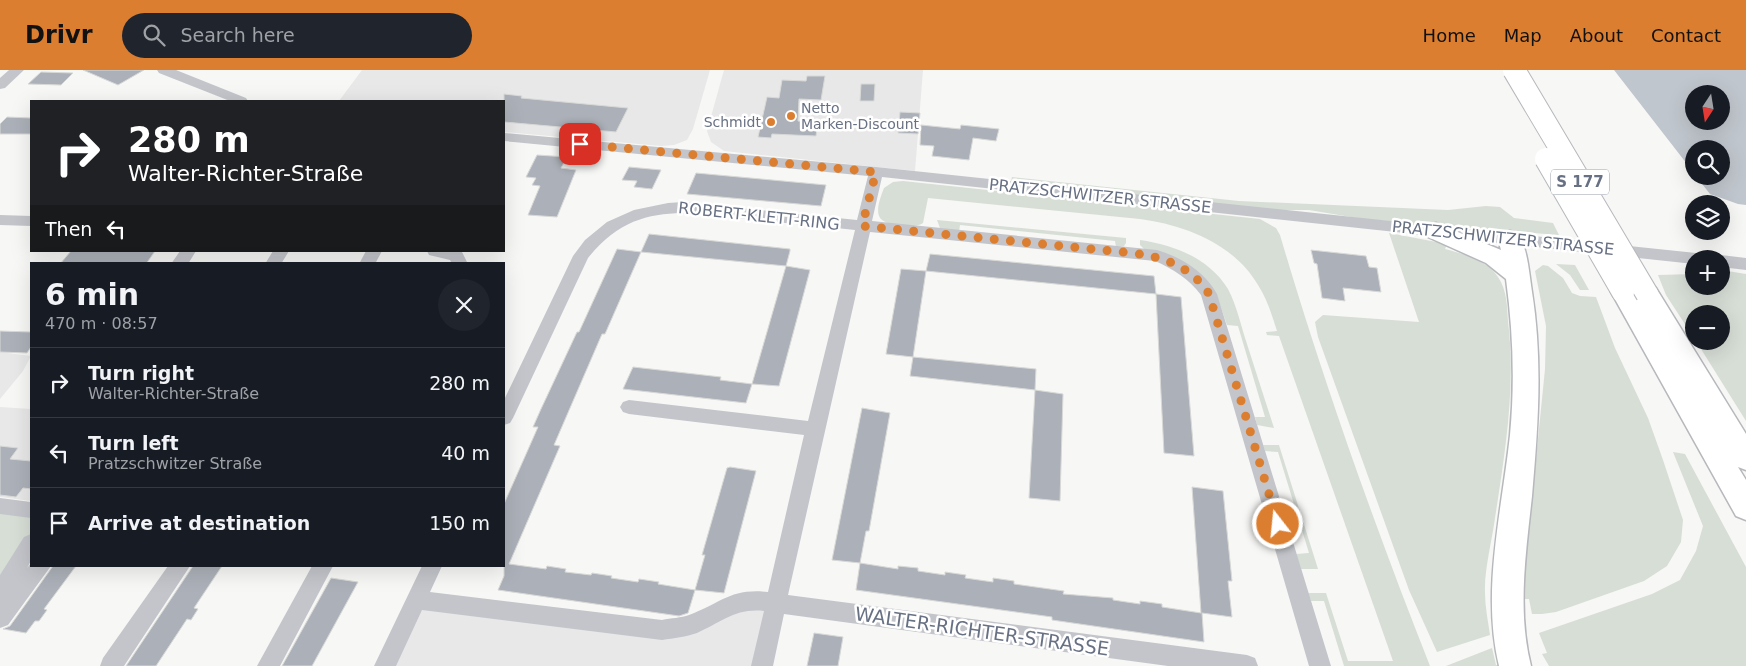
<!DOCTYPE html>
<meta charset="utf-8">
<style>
:root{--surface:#171b24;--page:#20242c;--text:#f1f3f6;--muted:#9ea1a6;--line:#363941;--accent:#dc7e30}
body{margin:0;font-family:"DejaVu Sans",sans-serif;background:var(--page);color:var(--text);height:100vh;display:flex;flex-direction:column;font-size:19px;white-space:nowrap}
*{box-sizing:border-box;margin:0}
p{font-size:16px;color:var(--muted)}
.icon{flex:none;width:28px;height:28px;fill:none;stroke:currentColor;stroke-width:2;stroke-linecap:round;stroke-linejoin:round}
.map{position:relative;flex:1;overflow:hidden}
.panel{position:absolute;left:30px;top:192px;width:475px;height:305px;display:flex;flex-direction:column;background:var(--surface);border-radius:0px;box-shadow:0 5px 20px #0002}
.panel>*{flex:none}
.hud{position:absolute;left:30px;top:30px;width:475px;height:152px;border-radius:0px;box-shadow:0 5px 20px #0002;background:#202124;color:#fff;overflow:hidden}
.needle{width:32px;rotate:192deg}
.tools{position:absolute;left:1685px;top:15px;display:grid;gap:10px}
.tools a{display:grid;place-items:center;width:45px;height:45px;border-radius:50%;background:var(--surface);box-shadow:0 5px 20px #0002;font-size:25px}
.pin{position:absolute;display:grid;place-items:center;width:42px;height:42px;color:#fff;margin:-21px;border-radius:10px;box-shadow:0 2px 8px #0006}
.me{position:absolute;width:55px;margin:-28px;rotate:344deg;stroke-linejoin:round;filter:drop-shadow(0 0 4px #0008)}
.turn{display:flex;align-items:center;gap:18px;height:105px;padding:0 15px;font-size:22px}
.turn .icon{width:65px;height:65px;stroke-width:2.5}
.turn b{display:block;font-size:35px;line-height:42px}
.then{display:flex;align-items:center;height:48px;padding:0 15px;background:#0003;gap:10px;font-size:19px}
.round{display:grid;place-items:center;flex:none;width:52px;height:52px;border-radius:26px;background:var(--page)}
.headline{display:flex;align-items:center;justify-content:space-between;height:85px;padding:0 15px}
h1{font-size:30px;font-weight:700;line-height:38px}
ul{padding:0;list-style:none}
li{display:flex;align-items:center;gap:15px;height:70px;padding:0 15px;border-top:1px solid var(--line)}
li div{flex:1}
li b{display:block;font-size:19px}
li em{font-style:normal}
header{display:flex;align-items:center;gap:30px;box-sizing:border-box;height:70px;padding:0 25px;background:var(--accent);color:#111}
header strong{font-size:24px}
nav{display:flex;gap:28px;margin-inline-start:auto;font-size:18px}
.search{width:350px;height:45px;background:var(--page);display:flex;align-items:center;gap:12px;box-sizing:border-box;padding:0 18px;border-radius:28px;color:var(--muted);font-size:19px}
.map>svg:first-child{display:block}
</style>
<header>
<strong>Drivr</strong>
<div class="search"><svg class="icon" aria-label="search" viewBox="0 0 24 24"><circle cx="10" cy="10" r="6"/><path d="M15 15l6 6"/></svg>Search here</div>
<nav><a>Home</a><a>Map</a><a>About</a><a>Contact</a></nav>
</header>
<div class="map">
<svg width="1746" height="596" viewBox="0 0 1746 596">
<rect width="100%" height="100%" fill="#f7f7f5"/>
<g fill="#e8e8e8">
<polygon points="362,0 710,0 693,59 687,70 674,75 661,76 504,62 504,31 339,31"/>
<polygon points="724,0 923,0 915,101 724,81 711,72 707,61"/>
<polygon points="0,282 31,286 23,301 0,329"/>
<polygon points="0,337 31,339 31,431 0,427"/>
<polygon points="428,538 649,565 729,542 767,538 754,596 394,596 420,541"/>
</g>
<g fill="#d7ded6">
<polygon points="1012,107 1239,131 1448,140 1486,136 1500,137 1514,148 1553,153 1559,165 1363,149 1309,140 1274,140 1011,112"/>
<path d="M903,111L1260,149L1276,158L1280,165C1323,311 1374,454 1430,596H1344L1324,531H1311L1308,523H1326L1348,591H1393L1279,266L1267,265L1266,262L1277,261C1272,245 1267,229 1258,215C1234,174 1185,155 1140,149L928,128L923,153C915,159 883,157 879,146C876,138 881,126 884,118L893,112Z"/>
<polygon points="937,150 1126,168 1126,173 1124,176 1116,177 1115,171 960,155 959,162 940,158"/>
<path d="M1389,163L1447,174L1445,179C1464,184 1487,190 1498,207C1507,220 1507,236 1508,251C1516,317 1505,383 1495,448C1492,471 1484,500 1485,523C1485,537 1488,551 1490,565L1437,582L1409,520L1318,267L1315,252L1323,245L1419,252Z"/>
<path d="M1140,170C1174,175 1209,188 1228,219C1237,236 1241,256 1247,274C1256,302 1265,330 1274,358L1257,355L1255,347H1265L1238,256L1227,255L1217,226L1144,179L1140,175Z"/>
<polygon points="1556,194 1575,195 1589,220 1580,220 1570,205"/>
<polygon points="1543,195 1548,196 1563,208 1572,223 1580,226 1596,227 1615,278 1648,348 1663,390 1683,450 1681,472 1667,496 1644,511 1556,542 1542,544 1532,544 1529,529 1524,529 1524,509 1545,299 1546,256 1535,201"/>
<polygon points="1721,200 1746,204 1746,351 1696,271 1721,271 1721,244 1694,244 1694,268 1666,225 1658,205 1694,204 1694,216 1721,216"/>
<polygon points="1263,375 1279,375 1318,499 1301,499 1296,484 1309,483 1278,382 1265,381"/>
<polygon points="1673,382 1685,384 1746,497 1746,596 1549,596 1542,584 1547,583 1539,563 1652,524 1680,510 1696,481 1703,456"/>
<polygon points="0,442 31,446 31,466 0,517"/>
<polygon points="1492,578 1496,595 1503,594 1504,596 1446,596"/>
</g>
<path fill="#c0c6cd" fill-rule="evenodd" d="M1614,0H1746V135L1738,134L1710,124L1696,106H1721V79H1694V103ZM1694,24H1721V51H1694Z"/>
<g fill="#acb1b9" stroke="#d8d9d7">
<polygon points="83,0 144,0 118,15"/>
<polygon points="41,2 73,3 61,15 28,14"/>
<polygon points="807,6 825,6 821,30 799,29 798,51 818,52 816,66 772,64 771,68 758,67 767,27 779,28 782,10 806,11"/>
<polygon points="861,14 875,14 874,31 860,31"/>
<polygon points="504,24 522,26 521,28 628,38 616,62 504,52"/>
<polygon points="900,42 920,43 918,64 898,63"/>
<polygon points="7,47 31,48 31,64 0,64 0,54"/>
<polygon points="921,55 960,59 961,55 999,59 996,71 973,68 969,90 932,86 934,76 920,75"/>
<polygon points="537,85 567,87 561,98 576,100 557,147 528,145 540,116 532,115 536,108 526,107"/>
<polygon points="629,97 661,100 652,119 634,117 637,111 622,110"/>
<polygon points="696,103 826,115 821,136 687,124"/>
<polygon points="649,164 790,179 790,181 786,196 641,182"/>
<polygon points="617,179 641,182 605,264 602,264 554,375 560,376 509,494 546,499 547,496 566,499 565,502 591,505 592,503 612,506 611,508 638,512 639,509 659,512 658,514 695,520 688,543 679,546 498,520 504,506 504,434 538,357 533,357 541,339 577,262 579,262"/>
<polygon points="1311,180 1366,186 1369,197 1377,198 1381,222 1343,218 1345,231 1322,228 1317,194 1314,193"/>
<polygon points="71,181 155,181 146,194 60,194"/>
<polygon points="930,184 1154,206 1156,224 1181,227 1194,386 1164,383 1156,224 926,201"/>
<polygon points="786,196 810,200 779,316 752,314"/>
<polygon points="901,199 926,201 913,287 886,284"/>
<polygon points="0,261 31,262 31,277 27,283 0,282"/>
<polygon points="913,287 1036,299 1035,320 910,306"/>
<polygon points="633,297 721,307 720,310 752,314 746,333 623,319"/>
<polygon points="1035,320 1063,324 1060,431 1029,428"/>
<polygon points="862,338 890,343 869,461 866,461 860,493 832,490"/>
<polygon points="0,376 18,378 10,389 31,391 31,419 23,418 16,427 0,425"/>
<polygon points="730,397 756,401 724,523 695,520 705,485 702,485 727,398"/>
<polygon points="1192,417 1223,421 1232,511 1228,511 1232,547 1202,543 1204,572 1052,550 1052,547 856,520 860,493 898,499 898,496 918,498 918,501 945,505 945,502 966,505 965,508 993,512 993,508 1014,511 1014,514 1064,521 1063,524 1113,528 1113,530 1140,534 1140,531 1162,534 1162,537 1201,543"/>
<polygon points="53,496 76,496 44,539 47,540 39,551 35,551 26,563 3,559 10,556"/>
<polygon points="193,496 222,496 194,538 198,539 191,550 187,549 156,596 126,596"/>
<polygon points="331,508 358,512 312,596 282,596"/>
<polygon points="814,563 843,567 838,596 807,596"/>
</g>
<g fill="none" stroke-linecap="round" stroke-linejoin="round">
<g stroke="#b6b8bc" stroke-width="3">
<g id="highway">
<path d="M1436,153L1501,180L1498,169L1502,163L1510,161L1518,163C1528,180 1529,203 1532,222C1543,291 1538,357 1532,426C1526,482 1517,541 1531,596H1499C1481,521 1502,440 1510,365C1515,312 1513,261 1506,209L1486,193L1428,167L1424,161L1428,155Z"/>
<polygon points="1623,213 1632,216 1636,222 1638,218 1647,215 1656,218 1746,364 1746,400 1738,397 1746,410 1746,450 1736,446 1611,222 1614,216"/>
</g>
</g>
<g fill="#c3c5ca" fill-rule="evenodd">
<polygon points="9,0 24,0 5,18 0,19 0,8"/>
<polygon points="157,0 176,0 246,28 248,31 230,31 159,3"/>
<path d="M504,63L876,97L1696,183L1702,185L1704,189H1694V194L882,107L872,151L1157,180C1181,187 1205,202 1217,224L1331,596H1309L1201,225C1189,209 1173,199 1155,191L870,162L788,525L1247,585L1255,588L1258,596H1168L784,544L773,596H751L764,541C735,538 722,552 697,563C686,567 674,568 662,570L422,540L396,596H374L422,496H442L430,522L662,550C671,548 681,548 689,545C722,533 730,518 768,522L804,365L629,344L623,342L620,337L623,332L629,330L808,351L855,160C819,156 784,153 748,149C685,142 633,131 588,188L513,348L510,353L504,355V330L573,186L585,170L607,152L634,140L668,133L683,132L857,150L868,106L504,71Z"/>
<polygon points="0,145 31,146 31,156 0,155"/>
<polygon points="180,181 196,181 188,194 171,194"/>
<polygon points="273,181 289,181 281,194 265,194"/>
<polygon points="366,181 382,181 375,194 359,194"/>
<polygon points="427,181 462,182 468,194 452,194 450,190 429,185"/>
<polygon points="1721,185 1746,188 1746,200 1721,197 1721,189 1714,189"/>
<polygon points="0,428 31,432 31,448 0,444"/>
<polygon points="31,464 31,491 27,498 31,493 31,496 51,496 8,555 0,558 0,505 24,467"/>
<polygon points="168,496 190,496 124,596 100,596 103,588"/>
<polygon points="312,496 333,496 280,596 257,596"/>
</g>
<use href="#highway" fill="#fff" fill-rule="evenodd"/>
<g stroke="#b6b8bc" stroke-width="24" stroke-linecap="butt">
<g id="highway-bridge">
<polyline points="1514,0 1647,224"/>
<polyline points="1546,89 1623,222"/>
</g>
</g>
<use href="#highway-bridge" stroke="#fff" stroke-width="22"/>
</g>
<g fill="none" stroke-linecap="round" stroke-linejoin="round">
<path stroke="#dc7e30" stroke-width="9" stroke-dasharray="0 16.2" d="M580,74L876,102L862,156L1132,183C1163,187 1191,196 1209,224L1278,454"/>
</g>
<g fill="#dc7e30" stroke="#fff" stroke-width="2">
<circle cx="791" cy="46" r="5"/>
<circle cx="771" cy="52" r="5"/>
</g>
<g text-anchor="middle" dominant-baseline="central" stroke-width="5" stroke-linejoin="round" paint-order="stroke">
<g font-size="14" fill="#687184" stroke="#fff" text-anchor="start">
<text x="801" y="38">Netto<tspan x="801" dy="16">Marken-Discount</tspan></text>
<text x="761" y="52" text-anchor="end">Schmidt</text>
</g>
<rect fill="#fff" stroke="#959ca9" stroke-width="1" x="1551" y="99.5" width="58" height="25" rx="4"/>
<g font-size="15" font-weight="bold" fill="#687184">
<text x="1580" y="112">S 177</text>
</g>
<g font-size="16" fill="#687184" stroke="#fff">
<text transform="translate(1100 126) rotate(6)">PRATZSCHWITZER STRASSE</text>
<text transform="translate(759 146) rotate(6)">ROBERT-KLETT-RING</text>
<text transform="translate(1503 168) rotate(6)">PRATZSCHWITZER STRASSE</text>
</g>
<g font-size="19" fill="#687184" stroke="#fff">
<text transform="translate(982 561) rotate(8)">WALTER-RICHTER-STRASSE</text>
</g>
</g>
</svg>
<div class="tools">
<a><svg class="needle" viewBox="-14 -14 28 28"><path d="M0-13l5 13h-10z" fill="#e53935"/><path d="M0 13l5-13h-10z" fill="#9ea1a6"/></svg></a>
<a><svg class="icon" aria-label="search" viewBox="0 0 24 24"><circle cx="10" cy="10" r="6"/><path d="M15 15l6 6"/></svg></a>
<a><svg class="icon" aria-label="layers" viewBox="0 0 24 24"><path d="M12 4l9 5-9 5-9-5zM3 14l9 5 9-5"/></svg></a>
<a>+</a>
<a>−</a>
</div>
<div class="pin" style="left:580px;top:74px;background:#d93025"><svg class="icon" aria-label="arrive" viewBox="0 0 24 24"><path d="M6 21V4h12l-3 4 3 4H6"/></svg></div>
<svg class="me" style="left:1278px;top:454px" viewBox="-20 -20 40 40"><circle r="17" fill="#dc7e30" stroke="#fff" stroke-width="3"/><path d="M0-11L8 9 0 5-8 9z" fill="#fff"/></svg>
<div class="hud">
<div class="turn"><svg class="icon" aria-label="right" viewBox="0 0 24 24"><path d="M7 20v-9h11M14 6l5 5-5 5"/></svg><div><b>280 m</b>Walter-Richter-Straße</div></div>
<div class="then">Then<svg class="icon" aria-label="left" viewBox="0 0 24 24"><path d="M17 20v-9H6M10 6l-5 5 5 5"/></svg></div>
</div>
<section class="panel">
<div class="headline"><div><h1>6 min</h1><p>470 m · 08:57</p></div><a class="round"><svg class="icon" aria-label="close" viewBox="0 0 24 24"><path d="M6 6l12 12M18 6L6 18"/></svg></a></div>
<ul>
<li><svg class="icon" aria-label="right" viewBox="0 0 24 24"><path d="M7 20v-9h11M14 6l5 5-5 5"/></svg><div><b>Turn right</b><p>Walter-Richter-Straße</p></div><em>280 m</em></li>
<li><svg class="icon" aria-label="left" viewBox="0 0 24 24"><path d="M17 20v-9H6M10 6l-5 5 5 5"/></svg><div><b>Turn left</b><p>Pratzschwitzer Straße</p></div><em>40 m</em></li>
<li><svg class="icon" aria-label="arrive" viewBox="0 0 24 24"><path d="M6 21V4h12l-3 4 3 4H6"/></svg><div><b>Arrive at destination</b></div><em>150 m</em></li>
</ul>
</section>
</div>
